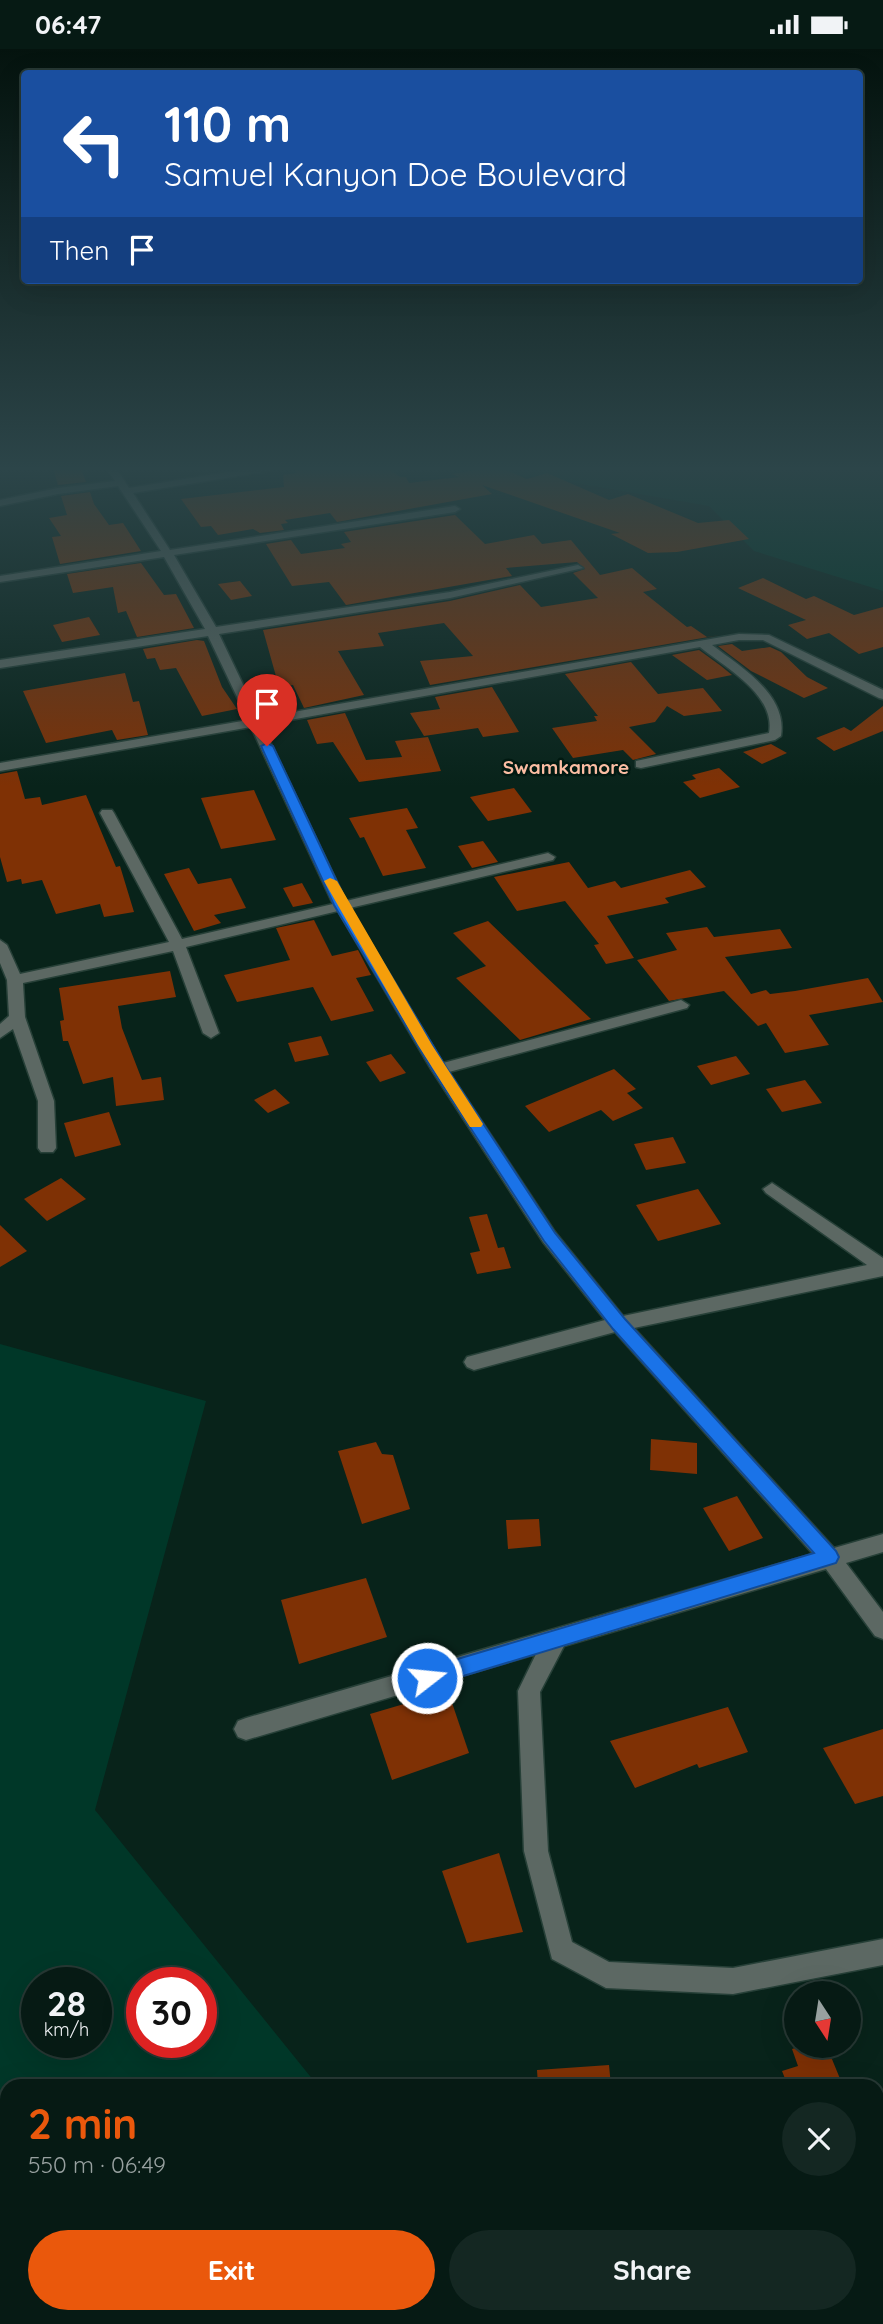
<!DOCTYPE html>
<meta charset="utf-8">
<style>
:root{--surface:#061a14;--page:#142722;--text:#f1f3f6;--muted:#98a1a0;--line:#273834;--accent:#ea580c}
body{margin:0;font-family:Quicksand,sans-serif;background:var(--page);color:var(--text);height:100vh;display:flex;flex-direction:column;font-size:26px;white-space:nowrap}
*{box-sizing:border-box;margin:0}
p{font-size:23px;color:var(--muted)}
.icon{flex:none;width:38px;height:38px;fill:none;stroke:currentColor;stroke-width:2;stroke-linecap:round;stroke-linejoin:round}
.map{position:relative;flex:1;overflow:hidden}
.drawer{position:absolute;left:0px;top:2030px;width:884px;height:245px;display:flex;flex-direction:column;background:var(--surface);border-radius:21px 21px 0 0;box-shadow:0 7px 28px #0002,0 0 0 2px var(--line)}
.drawer>*{flex:none}
.banner{position:absolute;left:21px;top:21px;width:842px;height:214px;border-radius:7px;box-shadow:0 7px 28px #0002,0 0 0 2px var(--line);background:#1a4fa0;color:#fff;overflow:hidden}
.needle{width:46px;rotate:168deg}
.controls{position:absolute;left:784px;top:1932px;display:grid;gap:14px}
.controls a{display:grid;place-items:center;width:77px;height:77px;border-radius:50%;background:var(--surface);box-shadow:0 7px 28px #0002,0 0 0 2px var(--line);font-size:35px}
.speed{position:absolute;left:21px;top:1918px;display:flex;gap:14px;font-size:35px;font-weight:700;text-align:center}
.speed>*{display:grid;place-content:center;width:91px;height:91px;border-radius:50%;background:var(--surface);box-shadow:0 7px 28px #0002,0 0 0 2px var(--line);line-height:1}
.speed small{font-size:18px;font-weight:400}
.speed .limit{border:10px solid #d22;background:#fff;color:#111}
.pin{position:absolute;display:grid;place-items:center;width:60px;height:60px;color:#fff;margin:-72px -30px;border-radius:50% 50% 50% 0;rotate:-45deg;box-shadow:0 0 7px #0007}
.pin .icon{rotate:45deg}
.me{position:absolute;width:77px;margin:-38px;rotate:74deg;stroke-linejoin:round;filter:drop-shadow(0 0 5px #0008)}
.turn{display:flex;align-items:center;gap:24px;height:147px;padding:0 28px;font-size:32px}
.turn .icon{width:91px;height:91px;stroke-width:2.5}
.turn b{display:block;font-size:49px;line-height:60px}
.then{display:flex;align-items:center;height:66px;padding:0 28px;background:#0003;gap:14px;font-size:26px}
.round{display:grid;place-items:center;flex:none;width:74px;height:74px;border-radius:37px;background:var(--page)}
.summary{display:flex;align-items:center;justify-content:space-between;height:119px;padding:0 28px}
h1{font-size:42px;font-weight:700;line-height:52px;color:var(--accent)}
.button{display:flex;gap:14px;margin-top:auto;padding:14px 28px}
.button a{flex:1;height:80px;border-radius:42px;background:var(--accent);color:#fff;font-size:28px;font-weight:700;line-height:80px;text-align:center}
.button a+a{background:var(--page);color:var(--text)}
.status{display:flex;justify-content:space-between;align-items:center;height:49px;padding:0 35px;background:var(--surface);direction:ltr}
.status svg{height:19px;fill:currentColor}
.map>svg:first-child{display:block}
</style>
<div class="status"><b>06:47</b><svg viewBox="0 0 49 12"><path d="M0 12V9h3v3zM5 12V6h3v6zM10 12V3h3v9zM15 12V0h3v12zM26 1h20v11H26zM47 4h2v5h-2z"/></svg></div>
<div class="map">
<svg width="883" height="2275" viewBox="0 0 883 2275">
<rect width="100%" height="100%" fill="#08231a"/>
<g fill="#003728" fill-rule="evenodd">
<polygon points="456,419 883,419 883,542 754,502 709,457 558,431"/>
<path d="M0,1295L206,1352L95,1761L318,2037H7V2268H662L686,2275H0ZM37,1934H96V1993H37ZM142,1934H201V1993H142Z"/>
</g>
<polygon fill="#25624e" stroke="#5e8e7e" stroke-width="2" points="7,2168 7,2268 283,2268 290,2275 0,2275 0,2170"/>
<g fill="#7f3105">
<polygon points="53,419 81,419 86,433 58,436"/>
<polygon points="293,419 388,419 400,428 406,428 409,434 459,428 452,425 488,419 501,419 527,430 547,424 609,451 628,445 698,474 729,471 749,490 677,503 648,504 611,485 620,484 482,436 492,445 337,473 330,464 285,471 288,474 281,475 284,481 260,484 253,480 218,486 211,477 201,478 181,450 284,438 283,426 297,424"/>
<polygon points="90,443 94,455 109,476 123,474 141,502 60,515 52,488 61,487 49,469 67,466 61,447"/>
<polygon points="455,466 485,495 534,486 542,495 571,491 600,526 632,519 657,540 643,543 687,578 691,577 707,588 720,586 430,636 420,612 473,607 444,574 378,584 384,597 338,602 364,646 304,659 293,636 279,638 263,581 450,552 520,536 541,558 598,549 573,524 585,520 577,513 506,519 512,527 346,556 329,533 292,537 266,495 291,491 301,505 345,499 341,495 351,493 344,483"/>
<polygon points="141,514 164,546 176,545 194,579 137,588 126,562 118,564 113,538 73,544 67,525"/>
<polygon points="763,529 806,550 814,547 854,566 883,558 883,598 859,605 829,584 807,590 788,576 806,571 738,539"/>
<polygon points="240,532 252,547 231,551 218,535"/>
<polygon points="89,568 100,586 62,593 53,576"/>
<polygon points="197,591 204,592 222,638 237,660 202,667 176,619 160,621 155,609 147,610 143,600"/>
<polygon points="732,595 742,602 770,598 781,603 807,628 828,639 804,649 751,622 718,597"/>
<polygon points="699,601 721,617 732,626 707,631 672,606"/>
<polygon points="631,613 658,645 703,639 722,662 684,667 667,657 655,673 629,678 656,705 633,711 623,701 573,709 552,679 597,672 594,667 598,667 565,625"/>
<polygon points="125,624 133,653 139,652 148,686 117,691 112,681 46,694 23,642"/>
<polygon points="492,638 519,683 483,688 478,679 424,687 410,664 440,660 435,648"/>
<polygon points="883,657 883,682 834,702 816,689 844,678 851,682"/>
<polygon points="345,664 366,711 402,708 395,692 428,688 441,722 359,733 333,693 317,695 307,671"/>
<polygon points="771,695 787,704 762,715 743,703"/>
<polygon points="719,719 740,738 700,749 683,733 696,730 692,726"/>
<polygon points="17,722 25,750 40,748 42,756 86,746 116,818 120,817 134,863 104,868 100,855 56,865 42,831 22,835 21,830 7,833 0,808 0,725"/>
<polygon points="514,739 532,763 488,772 470,748"/>
<polygon points="254,741 276,791 221,800 201,749"/>
<polygon points="407,759 418,779 406,781 426,819 383,827 364,788 360,789 349,769"/>
<polygon points="483,792 498,813 472,819 458,797"/>
<polygon points="569,813 588,839 615,832 621,839 690,821 706,838 665,849 669,854 607,867 634,909 606,915 594,896 599,895 565,852 517,862 494,828"/>
<polygon points="189,819 198,835 231,829 246,859 214,866 221,874 194,882 164,825"/>
<polygon points="302,834 313,854 293,858 283,839"/>
<polygon points="314,871 332,907 358,901 371,926 356,929 374,962 331,972 313,938 237,953 224,926 290,911 276,879"/>
<polygon points="488,872 542,924 591,970 520,991 456,929 486,917 453,884"/>
<polygon points="707,878 714,888 780,880 792,899 725,908 751,945 766,941 770,945 795,942 868,929 883,953 809,966 829,996 785,1004 766,974 758,977 724,942 669,952 637,911 677,901 666,884"/>
<polygon points="170,922 176,948 118,957 122,979 142,1031 161,1028 164,1051 116,1057 113,1028 83,1035 68,992 63,992 60,972 64,971 59,939"/>
<polygon points="321,987 329,1006 295,1013 288,994"/>
<polygon points="391,1005 406,1024 380,1033 366,1013"/>
<polygon points="736,1007 750,1025 711,1036 697,1017"/>
<polygon points="614,1020 636,1040 627,1044 643,1059 613,1072 601,1061 549,1083 525,1057"/>
<polygon points="805,1031 822,1054 782,1063 766,1040"/>
<polygon points="275,1040 290,1054 268,1064 254,1051"/>
<polygon points="109,1063 121,1096 75,1108 64,1074"/>
<polygon points="673,1088 686,1114 646,1121 634,1095"/>
<polygon points="61,1129 86,1150 47,1172 24,1150"/>
<polygon points="698,1140 721,1175 658,1192 636,1156"/>
<polygon points="487,1165 498,1199 504,1198 511,1219 477,1225 470,1204 480,1202 469,1168"/>
<polygon points="0,1176 27,1202 0,1218"/>
<polygon points="651,1390 697,1394 697,1425 650,1421"/>
<polygon points="376,1393 382,1405 393,1406 410,1460 362,1475 338,1402"/>
<polygon points="737,1447 763,1489 729,1502 703,1459"/>
<polygon points="539,1470 541,1497 508,1500 506,1471"/>
<polygon points="366,1529 387,1588 299,1615 281,1551"/>
<polygon points="448,1642 469,1704 392,1731 370,1665"/>
<polygon points="728,1658 748,1703 699,1719 697,1715 635,1739 610,1692"/>
<polygon points="883,1680 883,1747 855,1755 823,1699"/>
<polygon points="499,1804 523,1883 467,1894 442,1822"/>
<polygon points="801,1997 815,1997 817,2001 827,1998 843,2037 788,2037 782,2022 798,2017 792,2000"/>
<polygon points="609,2016 611,2037 538,2037 537,2021"/>
</g>
<g fill="none" stroke-linecap="round" stroke-linejoin="round">
<g stroke="#274038" stroke-width="3">
<path id="minor" d="M106,419H116L129,439L253,419H274L269,422L133,444L170,501L455,457L460,460L455,463L174,506L216,578L450,543L578,516L583,519L450,549L219,585L259,669L739,585L769,586L883,641V650L879,649L763,591H739L712,596C741,618 788,646 781,687L775,691L641,719L636,718V712L769,684C776,646 726,619 700,598L262,676L346,852L548,804L555,808L553,811L350,859L443,1014L681,951L689,956L687,959L449,1023L555,1183L623,1267L867,1216L766,1144L763,1140L772,1134L883,1209V1227L634,1279L834,1499L883,1485V1503L846,1514L883,1563V1590L875,1587L826,1520L564,1597L540,1643L548,1802L572,1893L609,1913L733,1919L883,1890V1916L733,1945L606,1939L552,1910L524,1802L518,1642L536,1605L246,1691L238,1688L234,1680L238,1672L246,1669L813,1505L615,1283L474,1321L467,1318L464,1313L467,1308L605,1271L543,1193L431,1020L338,862L186,898L219,984L211,989L203,984L173,902L23,934L25,968L54,1052L56,1099L53,1103H41L38,1099V1052L13,980L0,989V975L9,967L7,931L0,914V891L7,896L20,925L169,893L100,764L102,761H112L114,764L182,890L333,855L251,678L0,722V714L248,671L208,587L0,619V611L205,580L164,508L0,533V527L161,502L118,437L58,445L0,457V451L58,439L115,432Z"/>
</g>
<use href="#minor" fill="#5c6863" fill-rule="evenodd"/>
</g>
<linearGradient id="sky" x2="0" y2="1"><stop stop-color="#04130e"/><stop offset="0.57" stop-color="#2c4549"/><stop offset="1" stop-color="#2c4549" stop-opacity="0"/></linearGradient>
<rect width="883" height="737" fill="url(#sky)"/>
<polygon fill="#1a73e8" stroke="#114b97" stroke-width="2" points="267,694 273,697 348,856 446,1018 555,1184 625,1270 836,1502 839,1508 836,1514 427,1638 419,1635 416,1629 419,1622 427,1619 814,1504 613,1280 544,1192 432,1020 334,856 261,697"/>
<polygon fill="#f59e0b" points="330,829 337,832 432,996 483,1075 481,1078 470,1078 418,996 324,832"/>
<g text-anchor="middle" dominant-baseline="central" stroke-width="5" stroke-linejoin="round" paint-order="stroke">
<g font-size="19" font-weight="bold" fill="#fbbda3" stroke="#011911">
<text x="566" y="718">Swamkamore</text>
</g>
</g>
</svg>
<div class="controls">
<a><svg class="needle" viewBox="-14 -14 28 28"><path d="M0-13l5 13h-10z" fill="#e53935"/><path d="M0 13l5-13h-10z" fill="#98a1a0"/></svg></a>
</div>
<div class="speed"><div>28<small>km/h</small></div><div class="limit">30</div></div>
<div class="pin" style="left:267px;top:697px;background:#d93025"><svg class="icon" aria-label="arrive" viewBox="0 0 24 24"><path d="M6 21V4h12l-3 4 3 4H6"/></svg></div>
<svg class="me" style="left:427px;top:1629px" viewBox="-20 -20 40 40"><circle r="17" fill="#1a73e8" stroke="#fff" stroke-width="3"/><path d="M0-11L8 9 0 5-8 9z" fill="#fff"/></svg>
<div class="banner">
<div class="turn"><svg class="icon" aria-label="left" viewBox="0 0 24 24"><path d="M17 20v-9H6M10 6l-5 5 5 5"/></svg><div><b>110 m</b>Samuel Kanyon Doe Boulevard</div></div>
<div class="then">Then<svg class="icon" aria-label="arrive" viewBox="0 0 24 24"><path d="M6 21V4h12l-3 4 3 4H6"/></svg></div>
</div>
<section class="drawer">
<div class="summary"><div><h1>2 min</h1><p>550 m · 06:49</p></div><a class="round"><svg class="icon" aria-label="close" viewBox="0 0 24 24"><path d="M6 6l12 12M18 6L6 18"/></svg></a></div>
<div class="button"><a>Exit</a><a>Share</a></div>
</section>
</div>
